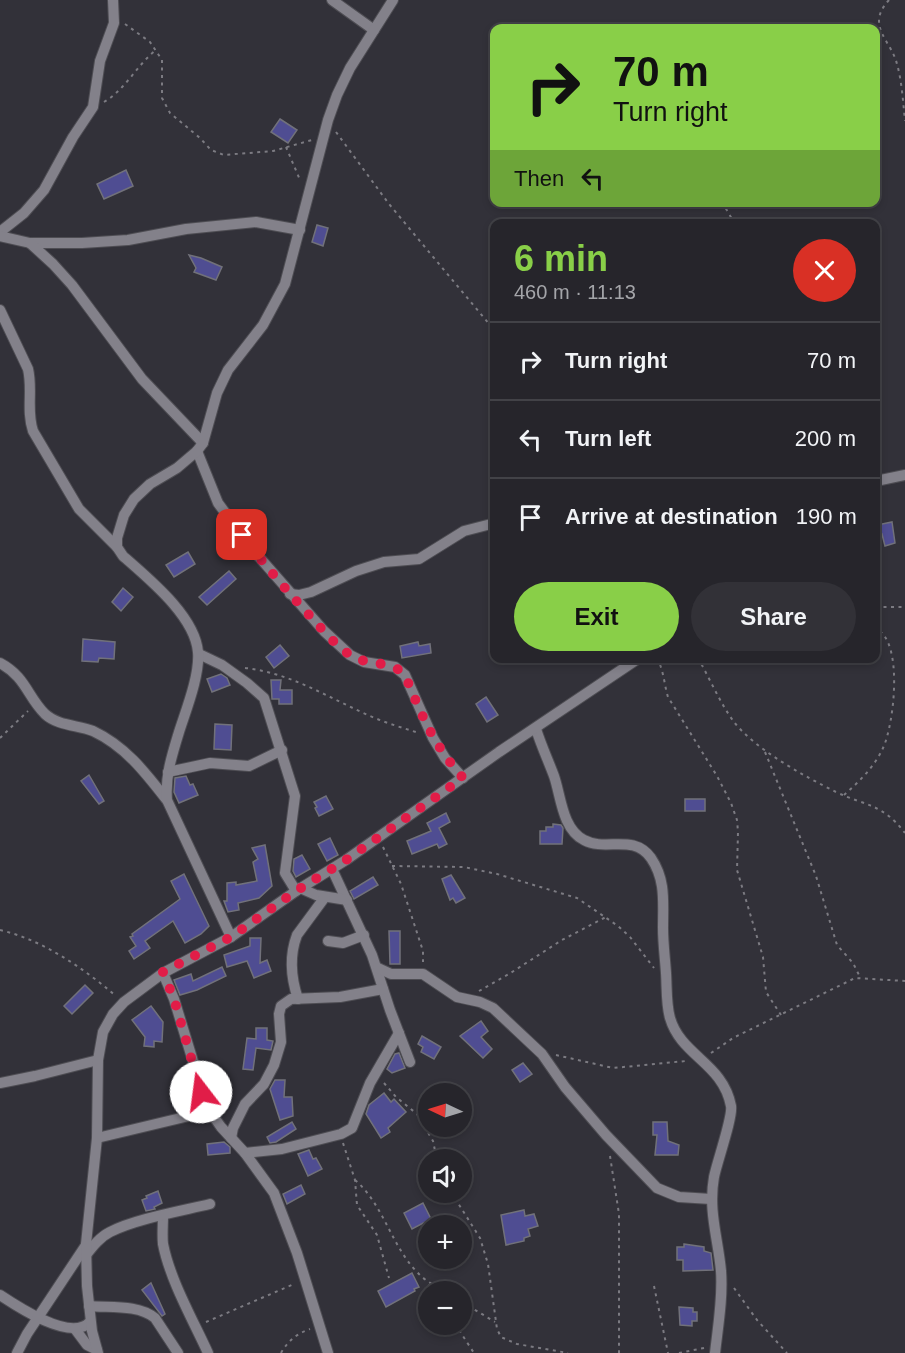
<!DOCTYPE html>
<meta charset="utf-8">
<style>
:root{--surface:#26252b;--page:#323137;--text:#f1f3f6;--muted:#a4a5a9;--line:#424247;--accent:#89cf48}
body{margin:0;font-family:Arial,sans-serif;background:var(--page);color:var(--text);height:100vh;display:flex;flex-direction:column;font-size:22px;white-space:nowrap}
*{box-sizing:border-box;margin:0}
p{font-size:20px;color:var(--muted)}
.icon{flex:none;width:33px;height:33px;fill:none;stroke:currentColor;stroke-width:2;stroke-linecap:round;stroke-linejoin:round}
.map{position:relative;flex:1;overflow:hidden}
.details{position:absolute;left:490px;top:219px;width:390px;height:444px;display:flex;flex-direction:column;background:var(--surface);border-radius:12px;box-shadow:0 3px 9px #0003,0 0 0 2px var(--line)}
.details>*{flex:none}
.hud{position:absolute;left:490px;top:24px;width:390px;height:183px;border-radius:12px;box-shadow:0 3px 9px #0003,0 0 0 2px var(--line);background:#89cf48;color:#111;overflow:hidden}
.needle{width:39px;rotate:274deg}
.tools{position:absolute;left:418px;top:1083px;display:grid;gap:12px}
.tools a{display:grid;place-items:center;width:54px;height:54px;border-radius:50%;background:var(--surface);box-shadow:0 3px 9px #0003,0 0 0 2px var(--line);font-size:30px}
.pin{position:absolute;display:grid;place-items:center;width:51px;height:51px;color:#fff;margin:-26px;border-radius:12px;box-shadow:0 3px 9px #0006}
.me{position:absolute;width:66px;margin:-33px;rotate:345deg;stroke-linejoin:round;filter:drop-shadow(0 0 4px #0008)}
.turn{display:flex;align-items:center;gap:21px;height:126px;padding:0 24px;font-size:27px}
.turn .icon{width:78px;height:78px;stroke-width:2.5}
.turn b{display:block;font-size:42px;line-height:51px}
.then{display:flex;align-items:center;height:57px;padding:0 24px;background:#0003;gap:12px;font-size:22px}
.round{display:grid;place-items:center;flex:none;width:63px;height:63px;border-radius:32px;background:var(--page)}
.overview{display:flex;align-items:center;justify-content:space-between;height:102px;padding:0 24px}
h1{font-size:36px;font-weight:700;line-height:45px;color:var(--accent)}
.action{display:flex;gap:12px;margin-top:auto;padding:12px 24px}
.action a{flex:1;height:69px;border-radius:36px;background:var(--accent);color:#111;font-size:24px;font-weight:700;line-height:69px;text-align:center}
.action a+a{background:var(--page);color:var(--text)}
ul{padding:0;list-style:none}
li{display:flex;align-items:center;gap:18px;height:78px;padding:0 24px;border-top:2px solid var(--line)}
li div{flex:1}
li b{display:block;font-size:22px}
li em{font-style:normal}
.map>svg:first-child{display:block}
</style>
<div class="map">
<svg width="905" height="1353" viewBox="0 0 905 1353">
<rect width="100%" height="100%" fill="#323139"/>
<g fill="#4f4d92" stroke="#71717a" stroke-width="1.5">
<polygon points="280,119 297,130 288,143 271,132"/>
<polygon points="126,170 133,186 104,199 97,184"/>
<polygon points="317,225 328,228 323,246 312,242"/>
<polygon points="189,255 201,258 222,267 216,280 194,272 196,268"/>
<polygon points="892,522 895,543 885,546 882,534 879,535 877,525"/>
<polygon points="188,552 195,564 174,577 166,565"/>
<polygon points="229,571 236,579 207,605 199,597"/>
<polygon points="123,588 133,597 121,611 112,602"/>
<polygon points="83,639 115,642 114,659 99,658 98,662 82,661"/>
<polygon points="418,642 419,646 430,644 431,653 402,658 400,646"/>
<polygon points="280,645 289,656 274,668 266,657"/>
<polygon points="221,674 227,678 230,685 212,692 207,679"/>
<polygon points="271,680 281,680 280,690 292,690 292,704 279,704 279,699 272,699"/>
<polygon points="486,697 498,715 487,722 476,704"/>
<polygon points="215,724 232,725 231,750 214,749"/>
<polygon points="89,775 104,801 99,804 81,781"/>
<polygon points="186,776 190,785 193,784 198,795 179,803 174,792 175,778"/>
<polygon points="326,796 333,809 319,816 315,808 317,807 314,802"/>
<rect x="685" y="799" width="20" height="12"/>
<polygon points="446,813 450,822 439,828 447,844 439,848 437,844 412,854 407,841 431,831 427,823"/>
<polygon points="553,824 561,825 563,828 562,844 540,844 540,831 546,831 546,827 553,827"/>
<polygon points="330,838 338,855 327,861 318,844"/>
<polygon points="265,845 272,886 259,898 238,903 239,910 228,912 224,901 227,901 227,883 236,882 236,885 257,881 253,862 258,859 252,848"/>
<polygon points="302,855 310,869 296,877 293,871 294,859"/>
<polygon points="184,874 209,926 201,934 185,943 173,921 145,941 150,948 134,959 129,951 136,946 130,937 133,936 132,934 180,899 171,881"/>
<polygon points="451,875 465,898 456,903 453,898 450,900 442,879"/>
<polygon points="373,877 378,885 354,899 350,891"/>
<polygon points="389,931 400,931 400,964 390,964"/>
<polygon points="250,938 261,938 260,963 267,960 271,971 254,978 247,961 227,967 224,955 250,946"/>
<polygon points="222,967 226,976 197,990 180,995 174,980 191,974 193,981"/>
<polygon points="85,985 93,993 72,1014 64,1006"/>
<polygon points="151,1006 163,1022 162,1042 154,1041 154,1047 144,1046 145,1037 132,1020"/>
<polygon points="481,1021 488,1031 481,1037 492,1049 483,1058 460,1036"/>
<polygon points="256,1028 267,1028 267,1040 273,1041 271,1050 256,1048 253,1070 243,1069 247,1038 256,1039"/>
<polygon points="422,1036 441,1047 434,1059 421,1052 423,1047 418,1044"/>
<polygon points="399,1053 405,1068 392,1073 387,1069 395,1054"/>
<polygon points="523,1063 532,1074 520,1082 512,1070"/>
<polygon points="275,1080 285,1080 284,1097 292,1097 293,1116 280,1120 270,1089"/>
<polygon points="384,1093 391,1102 394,1099 406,1112 388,1128 390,1132 381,1138 366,1114 369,1105"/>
<polygon points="292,1122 296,1129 276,1142 270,1143 267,1137"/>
<polygon points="653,1122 667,1122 668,1141 679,1145 678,1155 655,1155 657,1135 653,1135"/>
<polygon points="224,1142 230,1147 230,1153 208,1155 207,1144"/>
<polygon points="309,1150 313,1159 316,1158 322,1169 308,1176 298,1154"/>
<polygon points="301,1185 305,1194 287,1204 283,1194"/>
<polygon points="158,1191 162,1203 154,1207 155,1209 146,1211 142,1200 147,1198 146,1196"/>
<polygon points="423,1203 431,1219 412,1229 404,1213"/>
<polygon points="524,1210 525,1216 534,1214 538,1226 528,1229 530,1236 524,1238 524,1241 506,1245 501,1215"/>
<polygon points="684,1244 704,1247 704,1251 711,1253 713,1270 683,1271 683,1260 677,1260 677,1247 684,1247"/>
<polygon points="412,1273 419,1287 414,1289 415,1291 386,1307 378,1291"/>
<polygon points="151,1283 165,1314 162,1316 142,1290"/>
<polygon points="679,1307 693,1308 693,1312 697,1312 697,1321 692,1321 692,1326 680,1325"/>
</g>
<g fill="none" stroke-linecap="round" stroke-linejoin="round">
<g stroke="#4e4d53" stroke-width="12">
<g id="minor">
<polyline points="332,0 374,30"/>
<polyline points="0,232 24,213 44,190 73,137 93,107 100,61 114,23 113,0"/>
<polyline points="0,236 30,243 82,243 128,240 186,229 256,222 300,230"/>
<polyline points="30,243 53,264 72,285 142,379 203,443"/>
<path d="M0,310L28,369C33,390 26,410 33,431L79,509L117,547"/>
<polyline points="197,451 218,503 252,549 324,631 350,655 364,662 395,667 405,675 433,738 445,758 463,778"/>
<polyline points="876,481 905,475"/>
<polyline points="290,594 299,595 311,592 356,571 384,562 419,559 464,531 495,523"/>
<polyline points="199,654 222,665 247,683 264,698 295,796 285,873 296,891"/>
<path d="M0,663C26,677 27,696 45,714C58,726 78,725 93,731C125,746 145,772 166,799"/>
<path d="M536,729C541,745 548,760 554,776C561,796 562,829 584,840C606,852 633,833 651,858C666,880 663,902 663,928C663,943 665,958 666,973C667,988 666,1004 670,1018C681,1056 723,1063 731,1106C733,1117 717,1162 714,1177C708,1211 718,1238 721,1271C723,1298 718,1326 715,1353"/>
<polyline points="168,772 210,763 249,766 282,750"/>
<polyline points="332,869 372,955 390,1010 410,1062"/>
<polyline points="300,888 316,895 347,900"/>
<path d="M231,937L167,800C165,776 172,755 179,732C186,710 200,675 198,652C195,616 149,579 123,556L117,547V538L124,515L134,499L150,484L177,468L197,451L203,443L217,393L228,370L263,325L285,284L328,120L337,95L350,68L393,0"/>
<polyline points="328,941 343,943 364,935"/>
<polyline points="378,968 391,974 423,974 457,997 480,1002 493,1008 542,1054 565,1087 606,1135 657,1188 679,1197 711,1199"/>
<polyline points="163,973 174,999 207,1107 221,1127 245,1153 274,1193 297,1253 328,1353"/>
<path d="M298,999C291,978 289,956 297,935L325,897"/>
<polyline points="0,1083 35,1076 98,1060"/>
<polyline points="97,1138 210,1111"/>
<polyline points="231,1138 233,1128 245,1104 264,1084 274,1065 281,1042 279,1014 281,1006 291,999 340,997 383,989"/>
<polyline points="245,1153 282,1149 341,1134 352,1128 370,1083 399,1033"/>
<path d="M163,1216C163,1225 162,1235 163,1244C170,1280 193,1320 208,1353"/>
<path d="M86,1255C93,1246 100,1237 110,1232C135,1219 181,1211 210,1204"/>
<path d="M0,1295C18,1307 71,1342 90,1322"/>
<path d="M89,1306C109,1308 138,1304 155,1318L178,1353"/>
<polyline points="75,1329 87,1345 97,1350"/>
<polyline points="17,1353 27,1334 86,1245"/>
<polyline points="98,1353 92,1331 87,1286 86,1244 97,1138 98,1060 103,1032 113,1014 124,1002 163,973 231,937 296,891 346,860 499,752 639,658"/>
</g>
</g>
<g stroke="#7c7b82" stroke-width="2" stroke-dasharray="3 4.5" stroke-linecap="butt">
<path d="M889,0C865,26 891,40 897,64C902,82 903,102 905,121"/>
<polyline points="125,24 150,42 162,60 162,98 170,113 200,138 211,150 224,155 273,151 312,140"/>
<path d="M104,102C125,90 137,65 156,50"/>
<polyline points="336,132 389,204 495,331"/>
<polyline points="286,147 300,180"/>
<polyline points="722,202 735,224"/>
<polyline points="876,607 905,607"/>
<path d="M657,658C664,671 664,684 668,697L717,776L731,803L737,820L738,832L737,870L763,957L766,992L781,1015"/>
<path d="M698,658C710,679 720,703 734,722C756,750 804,776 836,792C865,806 882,803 905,833"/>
<path d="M245,668C291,673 329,698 370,716C386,723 403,728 419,733"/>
<polyline points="0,738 28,711"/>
<polyline points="765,752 816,876 837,945 853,963 860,977"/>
<path d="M844,795C859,782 875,766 883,748C894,725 904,641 876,629"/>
<polyline points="383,847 401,884 423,951 423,962"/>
<polyline points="392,866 464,867 497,874 577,898 618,926 630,937 654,968"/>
<path d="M0,930C43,940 83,968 116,996"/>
<polyline points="479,991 509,974 562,940 606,917"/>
<polyline points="711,1053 733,1038 855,978 905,981"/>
<polyline points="556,1055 613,1068 686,1061"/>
<polyline points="384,1083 396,1097 417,1114 433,1141 437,1160"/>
<polyline points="343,1143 355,1180 357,1205 377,1235 389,1278"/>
<polyline points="610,1156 619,1214 619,1353"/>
<path d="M355,1180C384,1205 391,1246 418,1273C425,1281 436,1286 445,1292"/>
<polyline points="451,1192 480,1238 488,1264 497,1329 501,1337 517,1344 568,1353"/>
<polyline points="429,1284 434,1292"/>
<polyline points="654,1286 668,1353"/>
<polyline points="734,1288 757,1320 787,1353"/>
<polyline points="462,1302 495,1322"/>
<polyline points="206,1322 294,1284"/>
<polyline points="455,1324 474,1353"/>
<path d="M281,1353C288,1341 296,1334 310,1329"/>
<polyline points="679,1353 704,1348"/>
</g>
<use href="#minor" stroke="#83818a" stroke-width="10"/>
</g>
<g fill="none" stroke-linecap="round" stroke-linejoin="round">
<path stroke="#e11d48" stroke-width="10" stroke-dasharray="0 18" d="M201,1092L174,999L163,972L231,937L296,891L346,860L463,778C433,744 422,716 405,675C392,660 366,666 350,655C335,645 322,629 310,616C286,590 263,563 242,535"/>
</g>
</svg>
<div class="tools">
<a><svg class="needle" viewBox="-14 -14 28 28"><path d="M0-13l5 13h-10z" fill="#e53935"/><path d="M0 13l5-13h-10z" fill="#a4a5a9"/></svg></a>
<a><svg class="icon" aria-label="sound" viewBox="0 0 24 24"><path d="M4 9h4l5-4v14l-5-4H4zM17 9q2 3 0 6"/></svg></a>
<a>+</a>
<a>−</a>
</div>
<div class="pin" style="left:242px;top:535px;background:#d93025"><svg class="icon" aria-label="arrive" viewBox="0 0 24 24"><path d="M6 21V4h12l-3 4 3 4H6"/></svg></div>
<svg class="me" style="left:201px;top:1092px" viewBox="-20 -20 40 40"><circle r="19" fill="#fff"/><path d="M0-13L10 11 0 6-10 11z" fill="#e11d48"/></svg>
<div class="hud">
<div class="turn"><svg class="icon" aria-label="right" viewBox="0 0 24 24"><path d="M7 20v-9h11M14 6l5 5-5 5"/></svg><div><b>70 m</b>Turn right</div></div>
<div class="then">Then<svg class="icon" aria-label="left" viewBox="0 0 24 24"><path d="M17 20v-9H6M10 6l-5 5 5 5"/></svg></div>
</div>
<section class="details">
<div class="overview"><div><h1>6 min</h1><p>460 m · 11:13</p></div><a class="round" style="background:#d93025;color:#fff"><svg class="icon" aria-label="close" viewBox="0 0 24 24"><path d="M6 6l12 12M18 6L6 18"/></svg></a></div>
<ul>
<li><svg class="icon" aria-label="right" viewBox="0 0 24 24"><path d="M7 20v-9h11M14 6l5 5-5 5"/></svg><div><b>Turn right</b></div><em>70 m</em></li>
<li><svg class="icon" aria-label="left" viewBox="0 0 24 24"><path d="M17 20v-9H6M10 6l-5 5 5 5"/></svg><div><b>Turn left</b></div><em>200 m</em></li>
<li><svg class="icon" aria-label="arrive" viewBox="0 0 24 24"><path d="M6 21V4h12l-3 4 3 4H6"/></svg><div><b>Arrive at destination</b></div><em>190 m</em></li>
</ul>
<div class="action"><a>Exit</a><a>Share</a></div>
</section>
</div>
